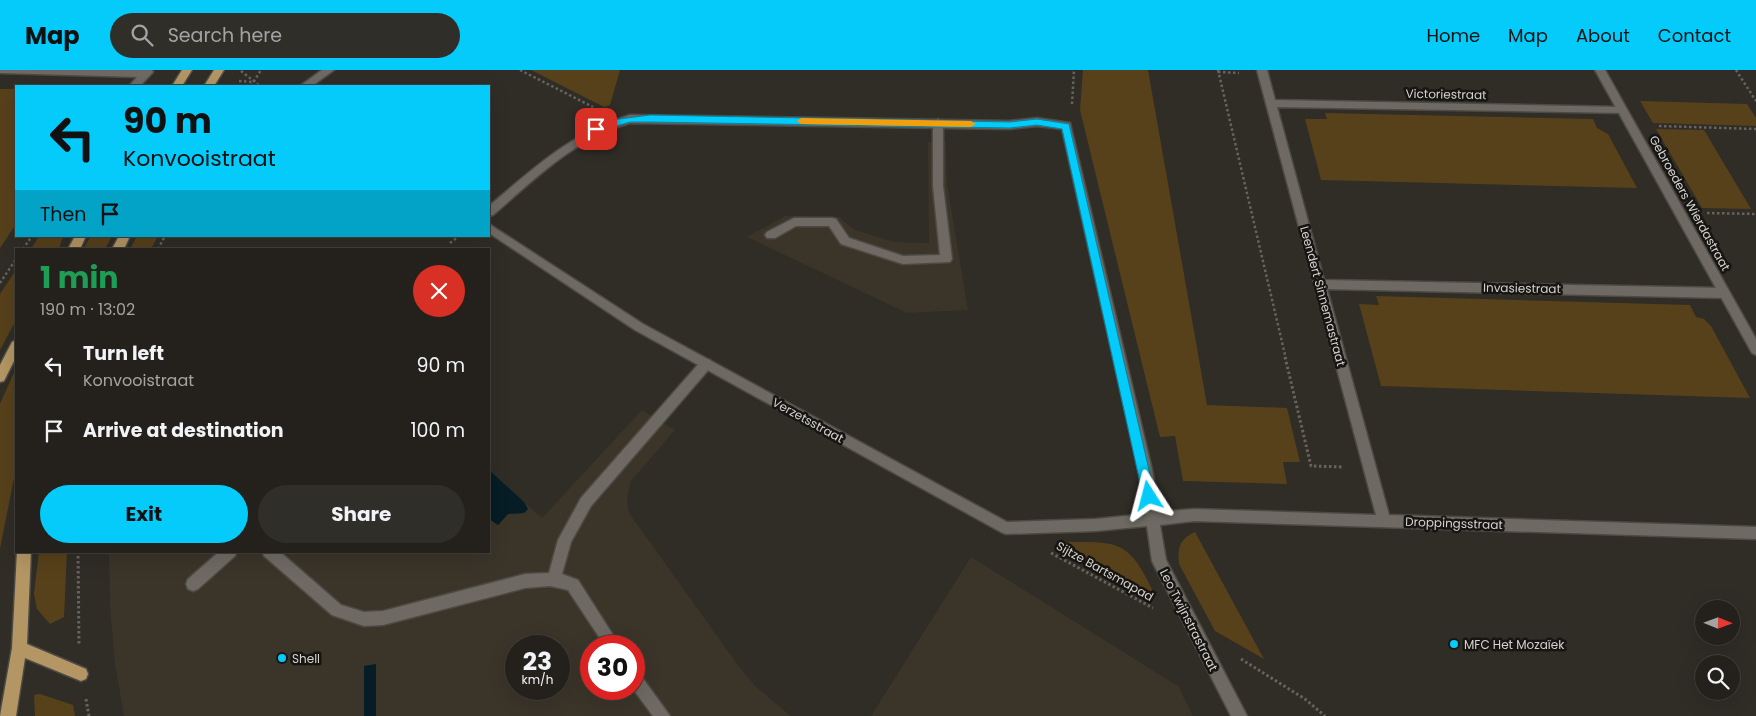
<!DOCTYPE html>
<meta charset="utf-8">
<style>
:root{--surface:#24211c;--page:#302e29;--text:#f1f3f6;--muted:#a3a3a3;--line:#413e3b;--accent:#04cbf9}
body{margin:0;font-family:Poppins,sans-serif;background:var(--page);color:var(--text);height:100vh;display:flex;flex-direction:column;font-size:19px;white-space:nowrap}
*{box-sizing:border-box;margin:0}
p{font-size:16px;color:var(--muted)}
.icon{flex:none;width:28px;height:28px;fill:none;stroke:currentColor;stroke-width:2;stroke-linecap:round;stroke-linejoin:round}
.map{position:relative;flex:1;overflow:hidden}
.side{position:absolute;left:15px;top:178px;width:475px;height:305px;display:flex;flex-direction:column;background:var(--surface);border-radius:0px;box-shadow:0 5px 20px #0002,0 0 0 1px var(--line)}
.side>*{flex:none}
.top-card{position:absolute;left:15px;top:15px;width:475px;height:152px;border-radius:0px;box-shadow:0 5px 20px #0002,0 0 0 1px var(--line);background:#04cbf9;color:#111;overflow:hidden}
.needle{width:32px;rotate:91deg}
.controls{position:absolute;left:1695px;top:530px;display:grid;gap:10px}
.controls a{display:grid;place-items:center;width:45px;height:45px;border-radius:50%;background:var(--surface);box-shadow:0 5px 20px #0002,0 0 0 1px var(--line);font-size:25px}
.speed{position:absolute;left:505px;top:565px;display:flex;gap:10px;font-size:25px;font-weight:700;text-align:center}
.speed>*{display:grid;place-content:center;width:65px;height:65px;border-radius:50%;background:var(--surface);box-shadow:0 5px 20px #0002,0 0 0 1px var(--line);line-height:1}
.speed small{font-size:12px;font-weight:400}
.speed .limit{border:8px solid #d22;background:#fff;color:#111}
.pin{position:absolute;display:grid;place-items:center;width:42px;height:42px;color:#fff;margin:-21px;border-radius:10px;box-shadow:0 2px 8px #0006}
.me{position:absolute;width:55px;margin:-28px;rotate:351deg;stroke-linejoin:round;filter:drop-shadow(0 0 4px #0008)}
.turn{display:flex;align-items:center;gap:18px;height:105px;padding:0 25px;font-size:22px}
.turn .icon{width:65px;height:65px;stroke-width:2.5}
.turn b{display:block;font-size:35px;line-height:42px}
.then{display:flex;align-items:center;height:48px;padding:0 25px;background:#0003;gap:10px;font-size:19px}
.round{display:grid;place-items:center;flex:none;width:52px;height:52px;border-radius:26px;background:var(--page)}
.summary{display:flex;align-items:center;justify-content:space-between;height:85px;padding:0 25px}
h1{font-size:30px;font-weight:700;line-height:38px;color:#1e9e55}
.cta{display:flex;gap:10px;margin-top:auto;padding:10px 25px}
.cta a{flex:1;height:58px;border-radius:30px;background:var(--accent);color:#111;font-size:20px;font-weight:700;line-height:58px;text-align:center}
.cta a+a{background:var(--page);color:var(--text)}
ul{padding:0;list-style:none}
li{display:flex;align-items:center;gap:15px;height:65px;padding:0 25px}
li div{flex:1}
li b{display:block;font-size:19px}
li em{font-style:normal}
header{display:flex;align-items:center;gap:30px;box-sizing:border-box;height:70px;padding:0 25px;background:var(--accent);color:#111}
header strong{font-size:24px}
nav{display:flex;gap:28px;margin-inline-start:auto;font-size:18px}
.search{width:350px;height:45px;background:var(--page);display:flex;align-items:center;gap:12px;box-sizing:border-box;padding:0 18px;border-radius:28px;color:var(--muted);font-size:19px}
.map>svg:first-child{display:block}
</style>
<header>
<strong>Map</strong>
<div class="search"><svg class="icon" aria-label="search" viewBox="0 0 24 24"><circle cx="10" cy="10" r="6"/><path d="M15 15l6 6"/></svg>Search here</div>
<nav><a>Home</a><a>Map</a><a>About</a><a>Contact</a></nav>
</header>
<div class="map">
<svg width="1756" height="646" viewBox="0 0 1756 646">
<rect width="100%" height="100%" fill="#302c26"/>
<g fill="#3b3429" fill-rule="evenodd">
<polygon points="928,72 946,72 947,114 968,240 907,243 747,167 785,146 839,147 855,160 894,172 929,173"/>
<path d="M642,340L675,360L631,411L627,428L629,443L742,601L757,618L791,646H124L115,594L110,537L109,481H489V449L498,455L508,444L524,443L528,439L524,432L542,448ZM516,576H559V619H516ZM591,576H634V619H591Z"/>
<polygon points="971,487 1178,616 1193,646 871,646"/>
</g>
<g fill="#57411b">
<polygon points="531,0 620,0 610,35 604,37"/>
<polygon points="1083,0 1148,0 1207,335 1287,338 1300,392 1283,392 1287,414 1183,411 1175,366 1160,367 1080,40"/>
<polygon points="0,19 16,19 16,154 0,178"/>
<polygon points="1640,31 1747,34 1756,48 1756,56 1653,53"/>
<polygon points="1325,43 1593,49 1597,58 1608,64 1637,118 1321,110 1305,49 1327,49"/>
<polygon points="1656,59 1704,60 1751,139 1702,138"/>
<polygon points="39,166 63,166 59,179 31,179"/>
<polygon points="91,166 112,166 105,179 83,179"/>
<polygon points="137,166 158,166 151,179 130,179"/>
<polygon points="16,200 16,250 0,280 0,224"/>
<polygon points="1376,226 1690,235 1696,247 1704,249 1711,256 1750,328 1381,316 1359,234 1379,235"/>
<polygon points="16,298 16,398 0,479 0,334"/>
<path d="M1195,462L1264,589L1215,561L1179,494C1177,477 1180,469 1195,462Z"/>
<path d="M1061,472C1121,472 1128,469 1155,525L1150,527L1059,478Z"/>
<polygon points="39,481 67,481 64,547 50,554 37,539 34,524"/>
<polygon points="40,624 73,635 75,646 35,646 34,625"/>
</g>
<g fill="#061d25">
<polygon points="489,400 524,432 528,439 524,443 508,444 498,455 489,449"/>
<polygon points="376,594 376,646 364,646 364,596"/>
</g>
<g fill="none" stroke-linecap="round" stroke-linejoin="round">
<g stroke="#4d4a45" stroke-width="3">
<g id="service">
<polygon points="322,0 334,0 312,16 300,16"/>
<polygon points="938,49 943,53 943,116 952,189 950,192 903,194 841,174 829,156 796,156 775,168 767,168 765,165 767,162 794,148 832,148 836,149 849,168 903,186 940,185 933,116 933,53"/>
<polygon points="706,289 710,290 712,294 710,298 591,436 571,472 562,504 578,510 620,576 605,576 568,520 550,516 525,518 383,555 364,556 332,545 264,486 262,481 279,481 341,535 364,542 383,541 525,504 549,503 558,470 581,428 702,290"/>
<polygon points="220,481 237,481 235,486 198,519 193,521 188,519 186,514 188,509"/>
<polygon points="634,601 639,603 670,646 653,646 633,619"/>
</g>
</g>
<g stroke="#4d4a45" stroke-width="3">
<g id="minor">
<polygon points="0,0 152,0 153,2 140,16 129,16 137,7 0,3"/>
<path d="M1257,0H1267L1275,30L1622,37L1627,40L1622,43L1277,37L1324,210L1724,218L1730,223L1724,228L1327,219L1389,445L1756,457V469L1194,451L1160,455L1166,490L1247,646H1231L1152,491L1147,456L1096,461L1006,464L1001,462L635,260L489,163V154L643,254L1007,452L1096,449L1145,444L1139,404L1062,59L1037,56L1009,59L630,53C575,68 535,109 493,145L489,146V136C534,98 572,62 630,45L1009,51L1037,48L1070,53L1153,404L1158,442L1194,439L1376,445Z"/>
</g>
</g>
<g stroke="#4d4a45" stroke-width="3">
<polygon id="tertiary" points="1595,0 1605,0 1756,269 1756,285 1752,283"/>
</g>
<g stroke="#4d4a45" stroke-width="3">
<g id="primary">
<polygon points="182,0 192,0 182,16 172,16"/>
<polygon points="214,0 224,0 214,16 204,16"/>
<polygon points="75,166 86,166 80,179 68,179"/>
<polygon points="119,166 130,166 124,179 112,179"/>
<polygon points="16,270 16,287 4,311 0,312 0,295 12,272"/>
<polygon points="17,481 31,481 27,574 86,599 88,604 86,609 81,611 25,588 16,646 0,646 12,578"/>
</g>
</g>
<g stroke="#67635e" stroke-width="2.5" stroke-dasharray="2.5 2.5" stroke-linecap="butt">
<polyline points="520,0 593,37"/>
<polyline points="1218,0 1286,289"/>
<polyline points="1736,0 1756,31"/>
<polyline points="241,1 260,16"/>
<polyline points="1218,2 1239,3"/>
<polyline points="239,11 253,12"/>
<polyline points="251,16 261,0"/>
<polyline points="1072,34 1074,0"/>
<polyline points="1659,56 1756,59"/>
<polyline points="1707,143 1756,144"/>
<polyline points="450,173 459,166"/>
<polyline points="23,179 32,166"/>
<polyline points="158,179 165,166"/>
<polyline points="0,213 16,189"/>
</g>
<g stroke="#67635e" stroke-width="3" stroke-dasharray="2.5 2.5" stroke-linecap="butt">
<polyline points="1285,287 1311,396 1344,397"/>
<polyline points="78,481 79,576"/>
<polyline points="1051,483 1153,538"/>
<polyline points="1241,589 1305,629 1325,646"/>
<polyline points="86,629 89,646"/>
</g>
<use href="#service" fill="#6e6a63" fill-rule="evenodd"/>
<use href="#minor" fill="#6e6a63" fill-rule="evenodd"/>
<use href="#tertiary" fill="#6e6a63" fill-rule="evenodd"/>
<use href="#primary" fill="#b39664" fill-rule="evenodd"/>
</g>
<polygon fill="#04cbf9" stroke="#0384a2" points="650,45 1010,52 1037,49 1069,54 1155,426 1154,430 1149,431 1143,426 1062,59 1037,55 1010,58 650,52 630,52 596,62 592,59 612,50"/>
<polygon fill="#f59e0b" points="801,48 971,51 976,54 971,57 801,54 797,51"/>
<g fill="#04cbf9" stroke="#171512" stroke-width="2">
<circle cx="1454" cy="574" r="5"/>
<circle cx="282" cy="588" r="5"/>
</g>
<g text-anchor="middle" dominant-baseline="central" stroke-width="5" stroke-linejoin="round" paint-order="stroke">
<g font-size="12" fill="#d5d3cf" stroke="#171512">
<text transform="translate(1446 24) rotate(1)">Victoriestraat</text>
<text transform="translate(1690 133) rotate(61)">Gebroeders Wierdastraat</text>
<text transform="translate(1522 218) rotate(1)">Invasiestraat</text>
<text transform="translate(1323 226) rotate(75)">Leendert Sinnemastraat</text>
<text transform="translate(808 350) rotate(29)">Verzetsstraat</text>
<text transform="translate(1454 453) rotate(2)">Droppingsstraat</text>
<text transform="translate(1105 501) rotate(29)">Sijtze Bartsmapad</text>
<text transform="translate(1189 550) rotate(63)">Leo Twijnstrastraat</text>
</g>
<g font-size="12" fill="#d5d3cf" stroke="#171512" text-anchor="start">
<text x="1464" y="574">MFC Het Mozaïek</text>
<text x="292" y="588">Shell</text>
</g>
</g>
</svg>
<div class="controls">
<a><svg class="needle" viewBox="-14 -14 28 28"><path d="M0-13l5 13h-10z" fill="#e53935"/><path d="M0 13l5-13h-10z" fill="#a3a3a3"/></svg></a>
<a><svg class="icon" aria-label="search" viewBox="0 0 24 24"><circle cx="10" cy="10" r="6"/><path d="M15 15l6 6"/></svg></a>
</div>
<div class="speed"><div>23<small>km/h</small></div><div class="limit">30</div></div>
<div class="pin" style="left:596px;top:59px;background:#d93025"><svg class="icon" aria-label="arrive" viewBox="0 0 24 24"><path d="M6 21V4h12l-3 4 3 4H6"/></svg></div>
<svg class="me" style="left:1149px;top:426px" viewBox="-20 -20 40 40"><path d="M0-17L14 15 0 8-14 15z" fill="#04cbf9" stroke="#fff" stroke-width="4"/></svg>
<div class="top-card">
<div class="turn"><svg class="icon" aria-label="left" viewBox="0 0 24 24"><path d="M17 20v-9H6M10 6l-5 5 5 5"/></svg><div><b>90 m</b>Konvooistraat</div></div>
<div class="then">Then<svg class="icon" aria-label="arrive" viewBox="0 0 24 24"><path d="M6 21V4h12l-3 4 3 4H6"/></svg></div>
</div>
<section class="side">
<div class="summary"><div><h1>1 min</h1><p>190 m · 13:02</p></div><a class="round" style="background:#d93025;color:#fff"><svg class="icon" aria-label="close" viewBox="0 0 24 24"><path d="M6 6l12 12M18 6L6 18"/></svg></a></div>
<ul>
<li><svg class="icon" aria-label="left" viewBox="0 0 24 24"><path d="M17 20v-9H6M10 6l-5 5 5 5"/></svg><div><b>Turn left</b><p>Konvooistraat</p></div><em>90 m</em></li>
<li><svg class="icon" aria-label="arrive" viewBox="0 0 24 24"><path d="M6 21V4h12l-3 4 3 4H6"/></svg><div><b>Arrive at destination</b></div><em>100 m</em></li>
</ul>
<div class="cta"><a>Exit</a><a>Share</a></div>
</section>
</div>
